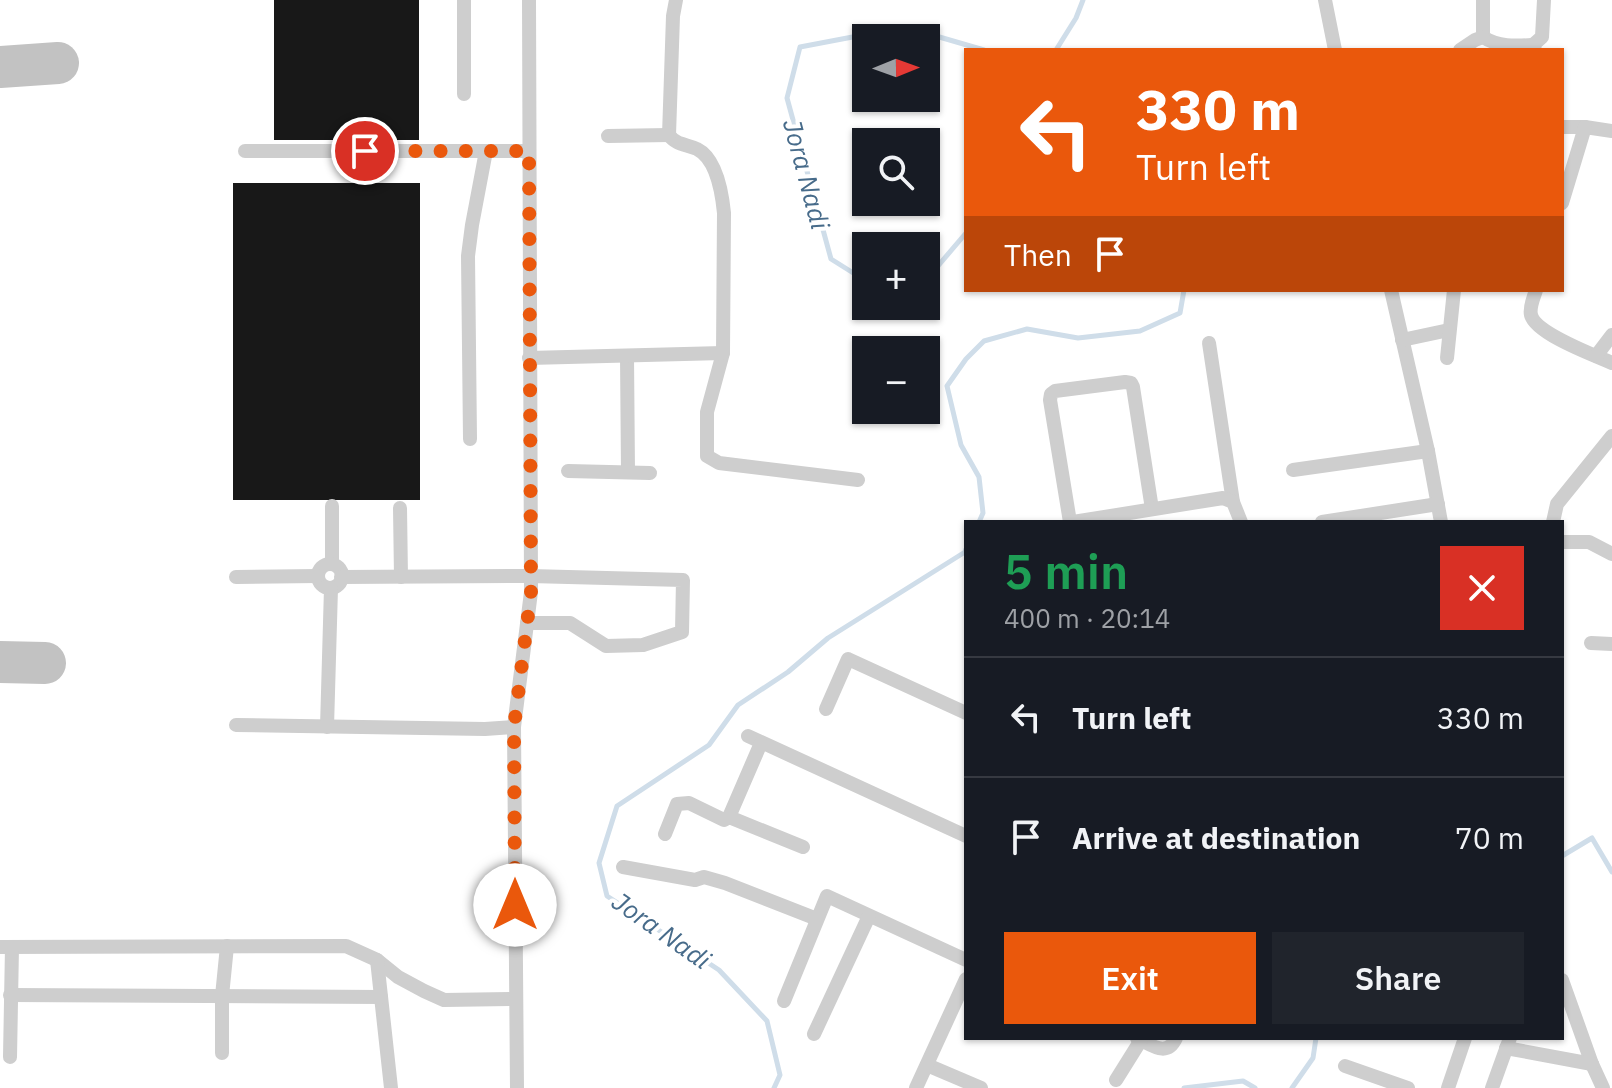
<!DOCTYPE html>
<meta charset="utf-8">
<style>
:root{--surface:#171b24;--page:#20242c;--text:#f1f3f6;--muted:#9ea1a6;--line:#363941;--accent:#ea580c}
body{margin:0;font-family:"IBM Plex Sans",sans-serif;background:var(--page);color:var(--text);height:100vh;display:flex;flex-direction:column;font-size:30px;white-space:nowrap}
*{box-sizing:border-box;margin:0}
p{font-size:26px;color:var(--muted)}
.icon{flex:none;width:44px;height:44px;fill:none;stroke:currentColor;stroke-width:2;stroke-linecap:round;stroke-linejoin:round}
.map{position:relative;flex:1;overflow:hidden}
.details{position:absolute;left:964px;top:520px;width:600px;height:520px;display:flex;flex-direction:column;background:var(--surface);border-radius:0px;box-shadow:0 2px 6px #0004}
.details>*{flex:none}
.banner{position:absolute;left:964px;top:48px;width:600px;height:244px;border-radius:0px;box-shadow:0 2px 6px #0004;background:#ea580c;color:#fff;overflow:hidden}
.needle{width:52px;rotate:89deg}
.fabs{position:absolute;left:852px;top:24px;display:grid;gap:16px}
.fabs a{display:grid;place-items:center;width:88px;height:88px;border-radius:0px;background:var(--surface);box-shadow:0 2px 6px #0004;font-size:40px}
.pin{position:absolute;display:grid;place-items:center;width:68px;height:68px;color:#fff;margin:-34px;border:4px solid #fff;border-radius:50%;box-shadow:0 2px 8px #0007}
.me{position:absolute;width:88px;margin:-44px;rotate:0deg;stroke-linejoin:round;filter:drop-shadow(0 0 6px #0008)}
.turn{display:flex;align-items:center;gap:28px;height:168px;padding:0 40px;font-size:36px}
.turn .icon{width:104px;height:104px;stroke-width:2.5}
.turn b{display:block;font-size:56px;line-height:68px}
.then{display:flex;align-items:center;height:76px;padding:0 40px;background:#0003;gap:16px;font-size:30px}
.round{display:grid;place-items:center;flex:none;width:84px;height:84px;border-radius:0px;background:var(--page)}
.overview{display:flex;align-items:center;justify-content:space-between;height:136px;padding:0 40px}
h1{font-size:48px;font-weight:600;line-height:60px;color:#1e9e55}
.cta{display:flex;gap:16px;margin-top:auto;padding:16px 40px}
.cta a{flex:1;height:92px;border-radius:0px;background:var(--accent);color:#fff;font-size:32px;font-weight:600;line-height:92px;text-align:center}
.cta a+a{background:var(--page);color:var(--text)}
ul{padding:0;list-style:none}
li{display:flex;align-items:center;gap:24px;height:120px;padding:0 40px;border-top:2px solid var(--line)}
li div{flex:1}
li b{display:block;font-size:30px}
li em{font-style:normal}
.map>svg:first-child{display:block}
</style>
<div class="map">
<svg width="1612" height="1088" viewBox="0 0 1612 1088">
<rect width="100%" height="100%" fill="#fff"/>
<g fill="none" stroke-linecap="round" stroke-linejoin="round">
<g stroke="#cfdde9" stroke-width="5">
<polyline points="1056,50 1076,18 1083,0"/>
<polyline points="926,280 966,233"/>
<polyline points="866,281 831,259 787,98 800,47 905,27 984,50"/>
<polyline points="979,522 983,513 979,477 961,445 947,386 966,359 984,341 1027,329 1078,338 1140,331 1180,313 1184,290"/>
<polyline points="1562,856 1592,838 1612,872"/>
<polyline points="774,1088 780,1075 767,1021 719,970 607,896 599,863 617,806 709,745 738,705 788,672 828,638 965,552 966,549"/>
<polyline points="1184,1088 1243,1081 1255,1088"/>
<polyline points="1292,1088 1313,1058 1316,1038"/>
</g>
<g stroke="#c2c2c2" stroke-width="42">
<polyline points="0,67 58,63"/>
<polyline points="0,662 45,663"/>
</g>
</g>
<g fill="#181818">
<rect x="274" y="0" width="145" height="140"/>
<rect x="233" y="183" width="187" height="317"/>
</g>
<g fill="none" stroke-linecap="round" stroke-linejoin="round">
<g stroke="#cecece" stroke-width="14">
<polyline points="464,0 464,94"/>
<path d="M676,0L673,16L669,135C676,145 686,144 697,149C717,159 722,193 724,213L723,353L707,412V456L719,463L858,480"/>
<polyline points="1325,0 1335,50"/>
<polyline points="1483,0 1483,37"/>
<path d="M1483,37C1498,47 1515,46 1533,45L1535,50"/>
<polyline points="1533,45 1542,37 1544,0"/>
<polyline points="1460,50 1475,40 1483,37"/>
<polyline points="1562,127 1585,127 1612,131"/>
<polyline points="608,136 669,135"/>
<polyline points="245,151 529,151"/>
<polyline points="1562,203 1585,127"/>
<polyline points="1391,290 1428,451 1441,522"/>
<path d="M1536,290C1534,297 1529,307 1531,315C1536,334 1594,355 1612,363"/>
<polyline points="1402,340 1449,330"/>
<polyline points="1209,343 1233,502"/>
<polyline points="627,356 628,472"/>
<polyline points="1596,356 1612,335"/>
<polyline points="529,358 723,353"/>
<polyline points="1447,358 1454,290"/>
<polyline points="470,439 468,256 472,225 486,151"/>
<polyline points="1293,470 1428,451"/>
<polyline points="568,471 650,473"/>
<polyline points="400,508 401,577"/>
<polyline points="1070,522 1050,400 1051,394 1055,391 1125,382 1131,383 1133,387 1152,509"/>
<polyline points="1073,522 1223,498 1233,502 1241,522"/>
<polyline points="1322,522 1438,504"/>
<polyline points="1553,522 1557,504 1612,436"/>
<polyline points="1562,542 1589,542 1612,554"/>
<polyline points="332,564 332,506"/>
<circle cx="330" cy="576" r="12"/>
<polyline points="236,577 318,576"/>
<polyline points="341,577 530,576 683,580 682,632 643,645 606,646 570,623 527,623"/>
<polyline points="1591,643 1612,644"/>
<polyline points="826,709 848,659 966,713"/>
<polyline points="236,725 485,729 514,727"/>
<polyline points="327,727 331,588"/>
<polyline points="748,736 966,836"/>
<polyline points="729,817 761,743"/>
<polyline points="665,834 677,804 689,803 724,820 729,817 803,847"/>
<polyline points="623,867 695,880 704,877 725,883 817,919"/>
<polyline points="0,947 346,946 377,960 398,977 424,991 444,1000 515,999"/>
<polyline points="377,960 391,1088"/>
<polyline points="1562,980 1592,1064 1603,1088"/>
<polyline points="10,995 381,997"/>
<polyline points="784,1001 827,896 966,960"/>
<polyline points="814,1034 869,916"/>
<path d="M1137,1038C1152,1045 1167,1058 1176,1038"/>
<polyline points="1506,1048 1592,1064"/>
<polyline points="222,1053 222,996 227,946"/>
<polyline points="10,1057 12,947"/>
<polyline points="927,1065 981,1088"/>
<polyline points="1345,1066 1408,1088"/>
<polyline points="1116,1080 1141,1040"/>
<polyline points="517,1088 514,727 531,592 529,0"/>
<polyline points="916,1088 966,979"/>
<polyline points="1448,1088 1465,1038"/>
<polyline points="1492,1088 1510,1038"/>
</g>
</g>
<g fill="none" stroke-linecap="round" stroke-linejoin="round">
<polyline stroke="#ea580c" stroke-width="14" stroke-dasharray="0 25.2" points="365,151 529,151 531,592 514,727 515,905"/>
</g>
<g text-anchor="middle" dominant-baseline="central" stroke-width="8" stroke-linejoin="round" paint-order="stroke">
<g font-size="26" font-style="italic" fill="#476b8a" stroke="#fff">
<text transform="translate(807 174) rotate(75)">Jora Nadi</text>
<text transform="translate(662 930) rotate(35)">Jora Nadi</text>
</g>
</g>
</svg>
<div class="fabs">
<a><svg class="needle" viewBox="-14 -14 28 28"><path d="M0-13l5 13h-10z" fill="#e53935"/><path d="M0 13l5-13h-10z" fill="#9ea1a6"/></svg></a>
<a><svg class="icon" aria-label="search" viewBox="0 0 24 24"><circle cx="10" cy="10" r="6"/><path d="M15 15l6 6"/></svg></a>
<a>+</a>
<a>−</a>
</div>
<div class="pin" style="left:365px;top:151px;background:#d93025"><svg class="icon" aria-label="arrive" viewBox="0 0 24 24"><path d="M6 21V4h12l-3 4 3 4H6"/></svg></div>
<svg class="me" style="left:515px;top:905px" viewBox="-20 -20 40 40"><circle r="19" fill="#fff"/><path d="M0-13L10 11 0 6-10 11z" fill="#ea580c"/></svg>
<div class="banner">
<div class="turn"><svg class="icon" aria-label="left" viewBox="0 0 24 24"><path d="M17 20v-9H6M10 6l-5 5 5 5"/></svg><div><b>330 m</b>Turn left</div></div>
<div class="then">Then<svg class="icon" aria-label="arrive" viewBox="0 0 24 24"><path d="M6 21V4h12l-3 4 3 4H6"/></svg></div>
</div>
<section class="details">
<div class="overview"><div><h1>5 min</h1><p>400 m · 20:14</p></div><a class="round" style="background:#d93025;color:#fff"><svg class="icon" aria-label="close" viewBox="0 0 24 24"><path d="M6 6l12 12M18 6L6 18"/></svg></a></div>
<ul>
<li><svg class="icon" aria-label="left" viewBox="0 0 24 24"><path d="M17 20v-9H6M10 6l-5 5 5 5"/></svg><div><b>Turn left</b></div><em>330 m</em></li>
<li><svg class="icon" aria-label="arrive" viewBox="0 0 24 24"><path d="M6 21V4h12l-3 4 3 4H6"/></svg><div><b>Arrive at destination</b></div><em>70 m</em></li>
</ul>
<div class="cta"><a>Exit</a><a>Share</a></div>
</section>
</div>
